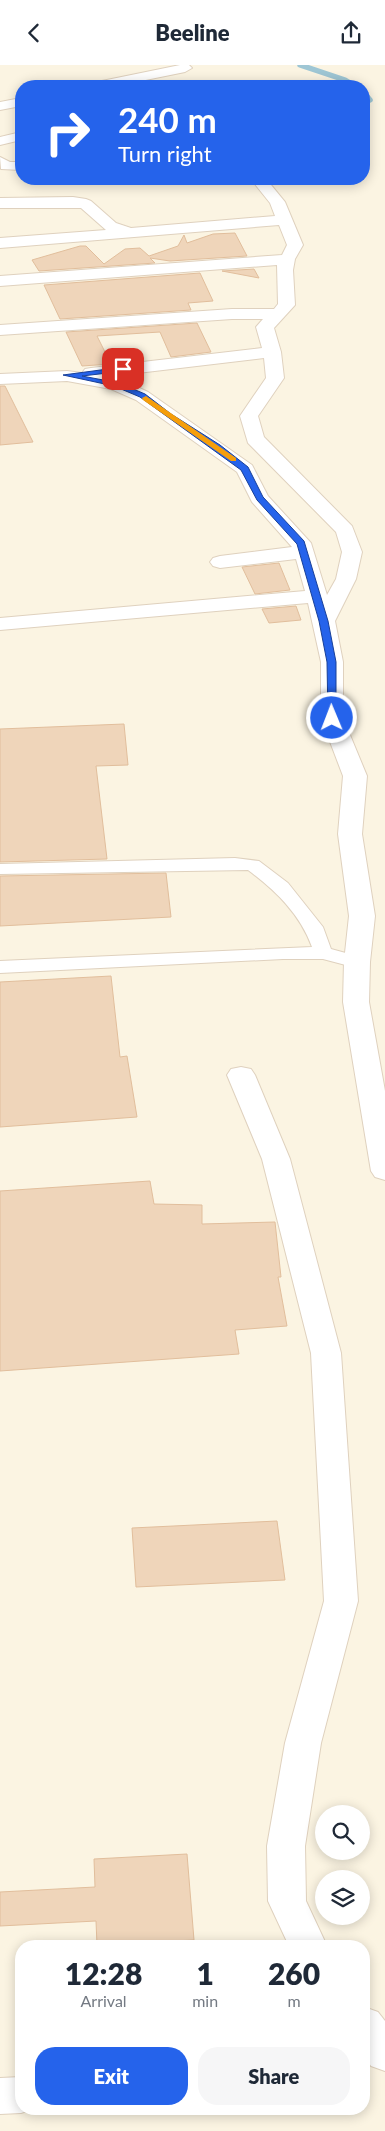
<!DOCTYPE html>
<style>
:root{--surface:#fff;--page:#f6f6f7;--text:#1f2937;--muted:#747a83;--accent:#2563eb}
body{margin:0;font-family:Lato,sans-serif;background:var(--page);color:var(--text);height:100vh;display:flex;flex-direction:column;font-size:19px;white-space:nowrap}
*{box-sizing:border-box;margin:0}
p{font-size:16px;color:var(--muted)}
.icon{flex:none;width:28px;height:28px;fill:none;stroke:currentColor;stroke-width:2;stroke-linecap:round;stroke-linejoin:round}
.map{position:relative;flex:1;overflow:hidden}
.drawer{position:absolute;left:15px;top:1875px;width:355px;height:175px;display:flex;flex-direction:column;background:var(--surface);border-radius:20px;box-shadow:0 2px 12px #0003}
.drawer>*{flex:none}
.banner{position:absolute;left:15px;top:15px;width:355px;height:105px;border-radius:20px;box-shadow:0 2px 12px #0003;background:#2563eb;color:#fff;overflow:hidden}
.buttons{position:absolute;left:315px;top:1740px;display:grid;gap:10px}
.buttons a{display:grid;place-items:center;width:55px;height:55px;border-radius:50%;background:var(--surface);box-shadow:0 2px 12px #0003;font-size:25px}
.pin{position:absolute;display:grid;place-items:center;width:42px;height:42px;color:#fff;margin:-21px;border-radius:10px;box-shadow:0 2px 8px #0006}
.me{position:absolute;width:55px;margin:-28px;rotate:359deg;stroke-linejoin:round;filter:drop-shadow(0 0 4px #0008)}
.turn{display:flex;align-items:center;gap:18px;height:105px;padding:0 20px;font-size:22px}
.turn .icon{width:65px;height:65px;stroke-width:2.5}
.turn b{display:block;font-size:35px;line-height:42px}
.eta{display:flex;justify-content:space-evenly;align-items:center;height:85px;text-align:center}
.eta b{font-size:30px;font-weight:800;line-height:35px}
.primary-button{display:flex;gap:10px;margin-top:auto;padding:10px 20px}
.primary-button a{flex:1;height:58px;border-radius:20px;background:var(--accent);color:#fff;font-size:20px;font-weight:800;line-height:58px;text-align:center}
.primary-button a+a{background:var(--page);color:var(--text)}
header{display:flex;justify-content:space-between;align-items:center;height:65px;padding:0 20px;background:var(--surface);font-size:22px;font-weight:800}
.map>svg:first-child{display:block}
</style>
<header><svg class="icon" aria-label="back" viewBox="0 0 24 24"><path d="M15 5l-7 7 7 7"/></svg>Beeline<svg class="icon" aria-label="share" viewBox="0 0 24 24"><path d="M12 15V3M7 8l5-5 5 5M5 13v7h14v-7"/></svg></header>
<div class="map">
<svg width="385" height="2066" viewBox="0 0 385 2066">
<rect width="100%" height="100%" fill="#fbf4e2"/>
<g fill="none" stroke-linecap="round" stroke-linejoin="round">
<g stroke="#9ec6d4" stroke-width="5.5">
<polyline points="300,0 345,15 355,21"/>
<polyline points="364,28 370,35"/>
</g>
</g>
<g fill="#efd5ba" stroke="#e1be9c">
<polygon points="235,168 247,191 170,196 150,193 155,198 39,206 32,195 80,181 86,181 104,199 125,184 140,183 149,191 178,181 184,170 187,178 213,169"/>
<polygon points="254,204 259,213 222,206"/>
<polygon points="200,208 213,236 188,238 191,245 60,254 44,220"/>
<polygon points="197,258 211,287 171,292 160,267 97,271 111,299 82,301 66,267"/>
<polygon points="0,321 5,321 33,377 0,380"/>
<polygon points="279,498 290,525 255,529 242,502"/>
<polygon points="296,541 301,555 269,558 262,544"/>
<polygon points="124,659 128,700 96,701 107,794 0,797 0,664"/>
<polygon points="166,808 171,852 0,861 0,811"/>
<polygon points="111,911 120,992 127,991 137,1052 0,1062 0,917"/>
<polygon points="150,1116 154,1139 202,1140 202,1159 275,1157 281,1212 278,1212 287,1261 235,1265 239,1289 0,1306 0,1126"/>
<polygon points="277,1456 285,1515 136,1522 132,1463"/>
<polygon points="187,1789 194,1875 97,1880 96,1856 0,1861 0,1827 95,1822 94,1794"/>
</g>
<g fill="none" stroke-linecap="round" stroke-linejoin="round">
<g stroke="#dfd1be" stroke-width="2">
<path id="service" d="M235,793L259,796L288,818L323,862L331,884L364,893L366,897L364,901L357,903L323,894H283L0,908V896L312,882C300,849 276,826 248,805L0,809V799Z"/>
</g>
<g stroke="#dfd1be" stroke-width="2">
<g id="minor">
<polygon points="180,0 189,0 192,3 185,7 116,21 90,21 97,17"/>
<polygon points="21,33 21,41 0,45 0,37"/>
<polygon points="21,67 21,75 0,80 0,72"/>
<polygon points="0,92 10,97 21,97 21,105 1,104"/>
<path d="M263,114L267,115L285,137L303,180L295,194L293,205L295,240L274,263L281,287L284,313L258,351L264,372L352,461L362,487L356,514L335,556L343,597V653L367,711L362,769L375,851L370,897L369,937L385,1026V1115L375,1112L371,1106L343,937L344,897L349,851L338,769L343,711L321,653V597L308,538L0,565V553L305,526L296,494L220,503L213,501L210,497L213,493L220,491L292,482L252,437L237,407L136,335L111,324L67,316L0,319V309L67,306L82,308L85,304L91,303L262,283L256,262L263,254H232L0,270V260L232,244H274L278,239L277,200L0,221V211L282,190L287,180L279,160L0,183V173L106,165L81,143H0V133L73,132L86,134L91,136L116,158L131,163L275,151L270,138L254,118L257,115ZM264,293L266,313L240,351L248,378L336,467L342,487L336,514L327,530L311,478L268,431L252,400L148,327L122,315L104,312Z"/>
<polygon points="241,1002 251,1004 255,1010 290,1094 341,1288 358,1536 321,1678 305,1781 306,1836 327,1881 289,1881 268,1836 267,1781 285,1678 324,1536 311,1288 262,1094 227,1010 231,1004"/>
<polygon points="364,1942 378,1947 385,1956 385,2006 371,2001 364,1991"/>
<polygon points="21,2012 21,2044 33,2044 21,2048 0,2049 0,2013"/>
</g>
</g>
<use href="#service" fill="#fff" fill-rule="evenodd"/>
<use href="#minor" fill="#fff" fill-rule="evenodd"/>
</g>
<polygon fill="#2563eb" stroke="#184099" points="123,302 125,303 125,306 82,311 119,318 145,329 171,349 220,380 248,402 263,432 304,476 328,556 336,597 336,655 328,653 327,597 319,556 297,479 257,435 241,405 140,332 114,321 63,310"/>
<polygon fill="#f59e0b" points="146,331 236,393 236,396 231,396 143,335 142,333"/>
</svg>
<div class="buttons">
<a><svg class="icon" aria-label="search" viewBox="0 0 24 24"><circle cx="10" cy="10" r="6"/><path d="M15 15l6 6"/></svg></a>
<a><svg class="icon" aria-label="layers" viewBox="0 0 24 24"><path d="M12 4l9 5-9 5-9-5zM3 14l9 5 9-5"/></svg></a>
</div>
<div class="pin" style="left:123px;top:304px;background:#d93025"><svg class="icon" aria-label="arrive" viewBox="0 0 24 24"><path d="M6 21V4h12l-3 4 3 4H6"/></svg></div>
<svg class="me" style="left:332px;top:653px" viewBox="-20 -20 40 40"><circle r="17" fill="#2563eb" stroke="#fff" stroke-width="3"/><path d="M0-11L8 9 0 5-8 9z" fill="#fff"/></svg>
<div class="banner">
<div class="turn"><svg class="icon" aria-label="right" viewBox="0 0 24 24"><path d="M7 20v-9h11M14 6l5 5-5 5"/></svg><div><b>240 m</b>Turn right</div></div>
</div>
<section class="drawer">
<div class="eta">
<div><b>12:28</b><p>Arrival</p></div>
<div><b>1</b><p>min</p></div>
<div><b>260</b><p>m</p></div>
</div>
<div class="primary-button"><a>Exit</a><a>Share</a></div>
</section>
</div>
